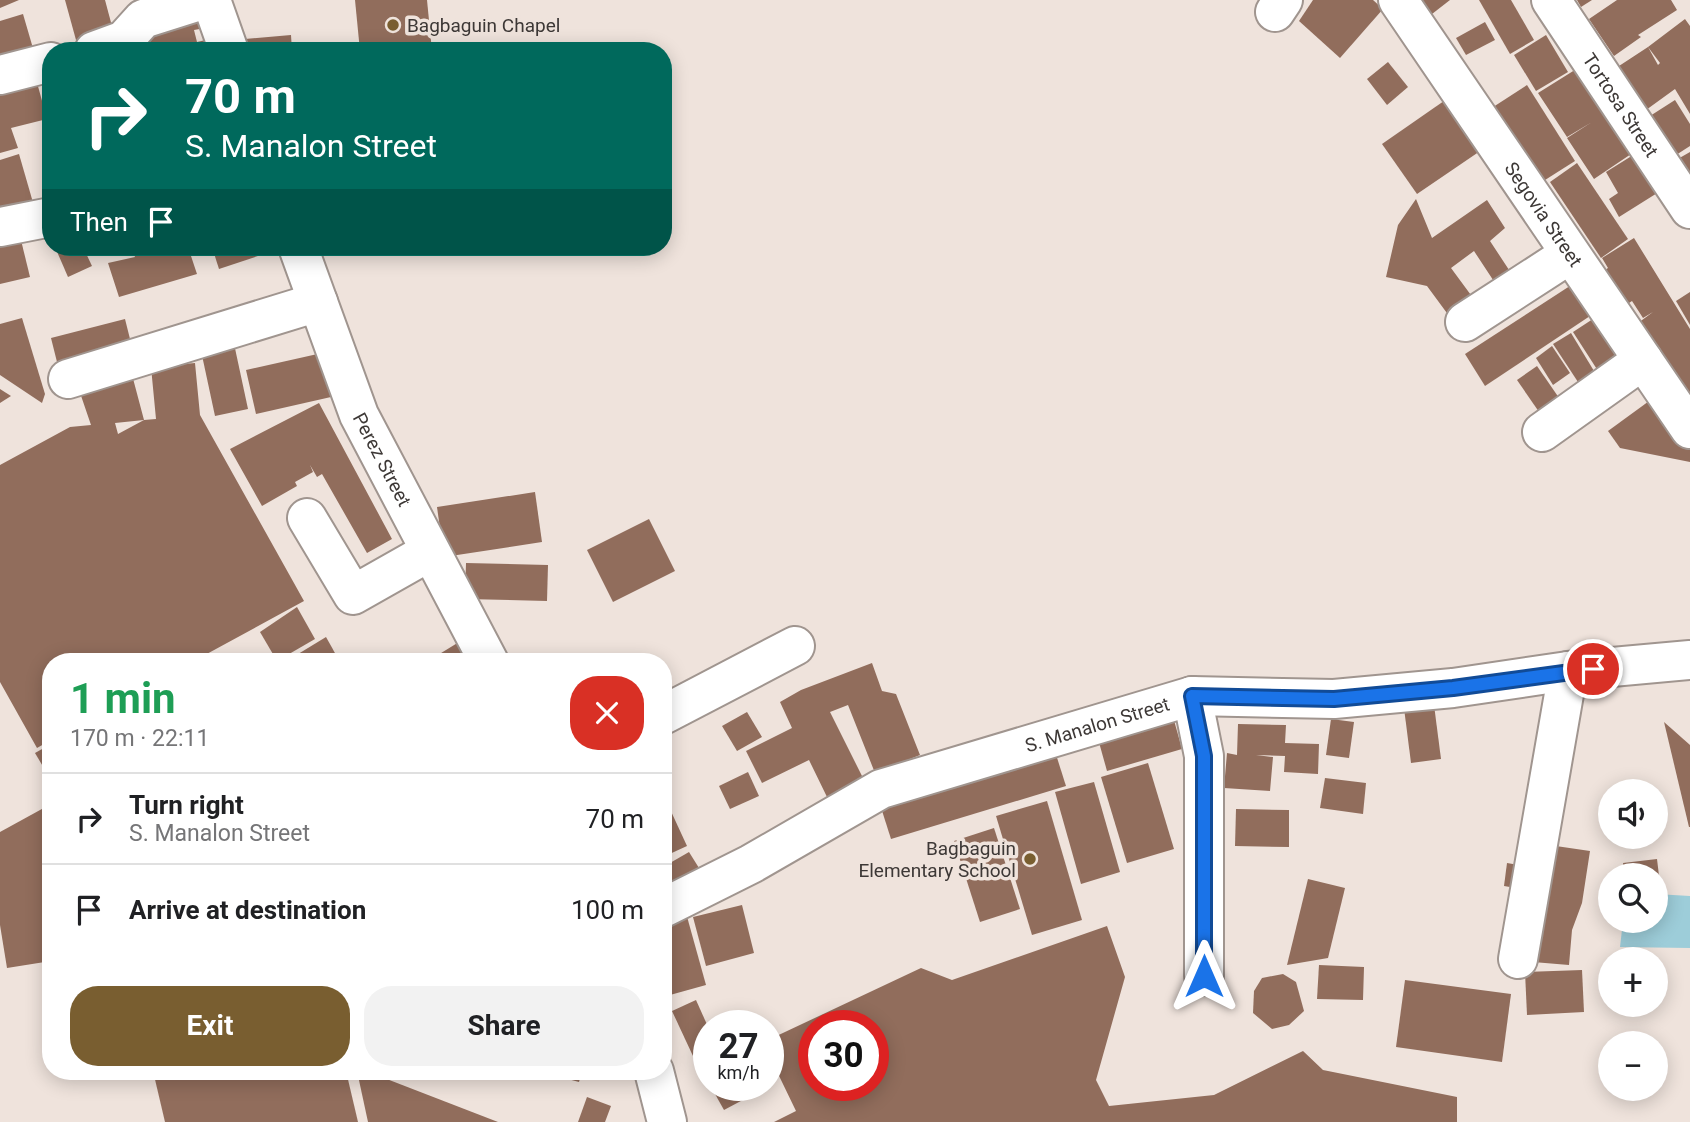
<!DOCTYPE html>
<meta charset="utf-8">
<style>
:root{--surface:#fff;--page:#f2f2f2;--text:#202124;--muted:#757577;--line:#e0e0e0;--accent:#795e30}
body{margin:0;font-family:Roboto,sans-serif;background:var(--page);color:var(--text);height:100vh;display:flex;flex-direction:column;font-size:26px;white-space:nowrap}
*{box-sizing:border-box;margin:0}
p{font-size:23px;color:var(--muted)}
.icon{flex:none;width:38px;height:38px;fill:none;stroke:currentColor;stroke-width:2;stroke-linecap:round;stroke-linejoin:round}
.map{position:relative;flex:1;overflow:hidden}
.details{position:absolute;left:42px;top:653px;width:630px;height:427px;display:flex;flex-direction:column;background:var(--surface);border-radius:28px;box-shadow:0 4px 18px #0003}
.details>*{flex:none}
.banner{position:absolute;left:42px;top:42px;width:630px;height:214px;border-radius:28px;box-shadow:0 4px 18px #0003;background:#00695c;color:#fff;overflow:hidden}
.tools{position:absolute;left:1598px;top:779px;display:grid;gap:14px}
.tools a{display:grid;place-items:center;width:70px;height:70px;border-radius:50%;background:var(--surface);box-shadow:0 4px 18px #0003;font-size:35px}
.speed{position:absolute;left:693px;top:1010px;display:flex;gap:14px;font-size:35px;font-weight:700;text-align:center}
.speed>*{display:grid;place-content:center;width:91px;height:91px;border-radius:50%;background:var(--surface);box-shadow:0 4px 18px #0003;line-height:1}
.speed small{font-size:18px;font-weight:400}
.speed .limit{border:10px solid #d22;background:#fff;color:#111}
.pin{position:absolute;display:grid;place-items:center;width:60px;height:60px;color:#fff;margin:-30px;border:4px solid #fff;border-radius:50%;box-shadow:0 2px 7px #0007}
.me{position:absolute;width:77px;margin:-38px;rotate:0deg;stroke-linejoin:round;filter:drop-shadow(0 0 5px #0008)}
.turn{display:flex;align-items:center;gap:24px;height:147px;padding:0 28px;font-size:32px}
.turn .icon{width:91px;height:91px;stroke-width:2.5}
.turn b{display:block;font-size:49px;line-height:60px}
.then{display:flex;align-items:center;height:66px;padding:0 28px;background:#0003;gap:14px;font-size:26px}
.round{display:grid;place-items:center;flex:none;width:74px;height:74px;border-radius:28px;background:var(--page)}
.headline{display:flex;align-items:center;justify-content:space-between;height:119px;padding:0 28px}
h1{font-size:42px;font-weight:700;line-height:52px;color:#1e9e55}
.action{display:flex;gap:14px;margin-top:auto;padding:14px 28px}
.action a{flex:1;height:80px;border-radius:28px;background:var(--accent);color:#fff;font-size:28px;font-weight:700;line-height:80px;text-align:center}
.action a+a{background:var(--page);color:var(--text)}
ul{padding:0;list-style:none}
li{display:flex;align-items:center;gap:21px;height:91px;padding:0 28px;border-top:2px solid var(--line)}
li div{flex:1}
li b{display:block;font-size:26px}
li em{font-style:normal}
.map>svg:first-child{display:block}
</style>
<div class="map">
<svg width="1690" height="1122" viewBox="0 0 1690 1122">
<rect width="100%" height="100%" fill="#efe3dc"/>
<polygon fill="#9dcdd9" points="1656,894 1690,896 1690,948 1620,947 1623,921 1656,920"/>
<g fill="#916d5c" fill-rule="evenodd">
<polygon points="0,0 19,0 0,8"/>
<polygon points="65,0 105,0 113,30 76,40"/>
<polygon points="355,0 427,0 432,51 360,51"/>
<polygon points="1313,0 1373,0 1383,9 1340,58 1299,21"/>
<polygon points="1422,0 1450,0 1432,14"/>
<polygon points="1479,0 1511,0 1534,40 1510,54"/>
<polygon points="1577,0 1592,0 1581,7"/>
<polygon points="1617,0 1671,0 1677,10 1638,35 1641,37 1614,56 1589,19"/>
<polygon points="199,5 205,28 194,30 197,42 214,38 217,51 144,51 141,38"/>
<polygon points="23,14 37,62 0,73 0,21"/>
<polygon points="1685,19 1690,26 1690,114 1675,89 1646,110 1619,66 1648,47 1658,65 1660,63 1648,47"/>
<polygon points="1485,22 1495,40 1466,55 1456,38"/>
<polygon points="291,35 292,51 235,51 234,40"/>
<polygon points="1546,35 1568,72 1536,91 1514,55"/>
<polygon points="1388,62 1408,87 1387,105 1367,79"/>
<polygon points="1578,68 1637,150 1594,179 1567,138 1592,122 1567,137 1538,93"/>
<polygon points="51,78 51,99 50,99 45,79"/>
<polygon points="36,79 47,119 11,128 18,148 0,153 0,88"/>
<polygon points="1527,85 1575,161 1534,187 1487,111"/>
<polygon points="1454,94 1489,145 1417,194 1382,144"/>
<polygon points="1675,100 1690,124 1690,146 1676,155 1650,116"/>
<polygon points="51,148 51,174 50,174 43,150"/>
<polygon points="1638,152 1662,190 1619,217 1609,199 1618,193 1606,172"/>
<polygon points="1690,152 1690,183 1676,160"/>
<polygon points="19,154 34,206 0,216 0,160"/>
<polygon points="1577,163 1628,239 1601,258 1550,182"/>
<polygon points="1416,199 1432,238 1487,200 1505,228 1490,241 1515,279 1499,289 1474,251 1451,268 1479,306 1455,324 1427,286 1386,277 1398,225"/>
<polygon points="19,232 30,277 0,284 0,237"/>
<polygon points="1634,238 1690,329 1690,404 1634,326 1653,312 1643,318 1632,301 1620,309 1599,274 1608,268 1602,258"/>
<polygon points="55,247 83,247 92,266 68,277"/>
<polygon points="131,247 188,247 197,274 119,297 108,263 135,257"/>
<polygon points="212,247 285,247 219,269"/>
<polygon points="1576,282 1596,312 1485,386 1465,354"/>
<polygon points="1690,292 1690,325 1676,301"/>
<polygon points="1596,317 1623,358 1600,374 1573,332"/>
<polygon points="22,318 45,394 42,403 0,375 0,324"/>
<polygon points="125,319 134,355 60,374 51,338"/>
<polygon points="1571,333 1594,371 1578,382 1553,344"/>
<polygon points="233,339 248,409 215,416 200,346"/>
<polygon points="1552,346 1570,373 1553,385 1536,358"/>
<polygon points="322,353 331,397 256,414 246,370"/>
<polygon points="195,363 200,415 304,601 192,662 51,662 51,740 37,748 0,682 0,465 70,427 91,425 76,381 131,371 144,420 115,423 118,434 144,420 156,419 151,367"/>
<polygon points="1537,366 1566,408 1546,422 1517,380"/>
<polygon points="0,389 11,396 0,403"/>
<polygon points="1656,396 1690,443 1690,462 1620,448 1608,431"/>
<polygon points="319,403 392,539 367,553 322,474 317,477 310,465 313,472 295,482 297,486 262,506 230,449"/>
<polygon points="535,492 542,542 444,557 437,507"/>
<polygon points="649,519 675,571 613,602 587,550"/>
<polygon points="466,563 548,565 547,601 465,599"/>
<polygon points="297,607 315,639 277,661 260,632"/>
<polygon points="326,637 340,662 285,662"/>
<polygon points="459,642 470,662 435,662 433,658"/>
<polygon points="872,663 882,691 896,694 920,755 875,773 848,705 830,712 864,780 828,799 809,760 762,783 746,751 792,728 780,702 801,690"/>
<polygon points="1434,705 1441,759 1411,763 1404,708"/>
<polygon points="1170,706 1182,749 1107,771 1095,728"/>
<polygon points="747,712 762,737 737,751 722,726"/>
<polygon points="1331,719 1354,722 1349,758 1326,755"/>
<polygon points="1664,722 1690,745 1690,827 1689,827"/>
<polygon points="1238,724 1286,725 1285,743 1319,744 1318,774 1284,772 1285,756 1256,755 1273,757 1270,791 1224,788 1227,753 1237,755"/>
<polygon points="1052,742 1066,786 891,839 877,795"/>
<polygon points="51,744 51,780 35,753"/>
<polygon points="1148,763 1174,849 1127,863 1101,777"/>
<polygon points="748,772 759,796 730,809 719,786"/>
<polygon points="1325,778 1366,783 1363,814 1320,808"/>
<polygon points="1094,782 1120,872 1081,884 1055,792"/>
<polygon points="663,794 687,846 663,857"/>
<polygon points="1047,801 1082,920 1032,935 996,816"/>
<polygon points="51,804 51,961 7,968 0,925 0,832"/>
<polygon points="1236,809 1289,810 1289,847 1235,846"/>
<polygon points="994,828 1020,909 980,922 954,841"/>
<polygon points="1549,845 1590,851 1582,903 1572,930 1569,965 1533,962"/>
<polygon points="689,852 704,876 663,899 663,867"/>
<polygon points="1657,859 1660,884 1656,885 1656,875 1625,875 1623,863"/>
<polygon points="1507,863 1530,867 1527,890 1504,886"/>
<polygon points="1308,879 1345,888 1328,958 1287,965"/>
<polygon points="742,905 754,953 706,966 693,917"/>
<polygon points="686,913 706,985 670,995 663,971 663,919"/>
<path d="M1107,926L1125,977L1096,1080L1109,1106L1214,1095L1303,1051L1323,1070L1457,1097V1122H774L796,1111L768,1053V1040L921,968L952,980ZM814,1026H873V1085H814Z"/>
<polygon points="1319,965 1364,967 1363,1000 1317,999"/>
<polygon points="1582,970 1584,1012 1527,1015 1525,972"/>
<polygon points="1283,974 1296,982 1304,1011 1289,1025 1272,1029 1253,1013 1254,991 1262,978"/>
<polygon points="1405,980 1511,994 1502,1062 1396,1047"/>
<polygon points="696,1000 709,1029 709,1048 693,1056 672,1011"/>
<polygon points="153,1071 346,1071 358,1122 165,1122"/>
<polygon points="357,1071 366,1071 498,1122 368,1122"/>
<polygon points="538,1071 582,1071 579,1082"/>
<polygon points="710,1085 749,1085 754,1094 724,1110"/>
<polygon points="587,1097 611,1106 605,1122 578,1122"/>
</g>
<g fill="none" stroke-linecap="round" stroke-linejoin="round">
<g stroke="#a0958f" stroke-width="42">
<g id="minor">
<polyline points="211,0 229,51"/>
<path id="s1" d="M1398,0L1690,429"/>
<path id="s2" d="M1551,0L1690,209"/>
<polyline points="1275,12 1283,0"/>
<polyline points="94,51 124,40 143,19 203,0"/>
<polyline points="0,75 51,62"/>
<polyline points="0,227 51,217"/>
<path id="s3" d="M298,247L359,415L489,662"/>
<polyline points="1465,322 1570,254"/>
<polyline points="68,379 318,302"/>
<polyline points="1542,432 1643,360"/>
<polyline points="307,518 353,595 429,552"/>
<polyline points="1192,696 1204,756 1204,976"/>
<polyline points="663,715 795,646"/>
<path id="s4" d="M663,908L751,864L881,789L1192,696L1334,699L1453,688L1568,671L1690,660"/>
<polyline points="1518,959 1568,671"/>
<polyline points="654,1071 667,1122"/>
</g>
</g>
<use href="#minor" stroke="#fff" stroke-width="38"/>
</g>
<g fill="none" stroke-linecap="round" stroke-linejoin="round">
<g stroke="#114b97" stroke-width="18">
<polyline id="route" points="1204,976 1204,756 1192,696 1334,699 1453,688 1593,669"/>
</g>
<use href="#route" stroke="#1a73e8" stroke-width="12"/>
</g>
<g fill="#795e30" stroke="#efe3dc" stroke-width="2.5">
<circle cx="393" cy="25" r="7"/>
<circle cx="1030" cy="859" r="7"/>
</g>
<g text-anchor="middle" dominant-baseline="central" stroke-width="7" stroke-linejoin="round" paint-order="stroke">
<g font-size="19" fill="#3d3836" stroke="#efe3dc" text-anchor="start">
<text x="407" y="25">Bagbaguin Chapel</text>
<text x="1016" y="848" text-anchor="end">Bagbaguin<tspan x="1016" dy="22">Elementary School</tspan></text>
</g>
<g font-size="19" fill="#3d3836" stroke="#efe3dc">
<text stroke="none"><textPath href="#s2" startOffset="126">Tortosa Street</textPath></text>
<text stroke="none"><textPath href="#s1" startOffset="259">Segovia Street</textPath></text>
<text stroke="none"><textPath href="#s3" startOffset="229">Perez Street</textPath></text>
<text stroke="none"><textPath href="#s4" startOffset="474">S. Manalon Street</textPath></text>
</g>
</g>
</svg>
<div class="tools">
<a><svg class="icon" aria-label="sound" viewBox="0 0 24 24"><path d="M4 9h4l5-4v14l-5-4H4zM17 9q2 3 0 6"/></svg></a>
<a><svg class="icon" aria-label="search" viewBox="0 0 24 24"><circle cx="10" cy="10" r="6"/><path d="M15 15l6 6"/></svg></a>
<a>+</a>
<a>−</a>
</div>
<div class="speed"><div>27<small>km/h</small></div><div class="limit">30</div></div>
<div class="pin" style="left:1593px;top:669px;background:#d93025"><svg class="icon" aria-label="arrive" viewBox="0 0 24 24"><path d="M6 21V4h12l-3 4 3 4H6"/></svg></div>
<svg class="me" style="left:1204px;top:976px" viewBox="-20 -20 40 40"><path d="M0-17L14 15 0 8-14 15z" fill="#1a73e8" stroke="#fff" stroke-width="4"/></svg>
<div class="banner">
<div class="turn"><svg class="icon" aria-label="right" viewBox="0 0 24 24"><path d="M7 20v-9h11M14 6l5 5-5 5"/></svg><div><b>70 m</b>S. Manalon Street</div></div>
<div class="then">Then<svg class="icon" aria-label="arrive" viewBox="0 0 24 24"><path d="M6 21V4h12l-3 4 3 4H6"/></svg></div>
</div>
<section class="details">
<div class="headline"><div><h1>1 min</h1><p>170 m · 22:11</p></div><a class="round" style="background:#d93025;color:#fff"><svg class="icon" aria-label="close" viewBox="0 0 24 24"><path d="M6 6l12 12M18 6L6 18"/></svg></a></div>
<ul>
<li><svg class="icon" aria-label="right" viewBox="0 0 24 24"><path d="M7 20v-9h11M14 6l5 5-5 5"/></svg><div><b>Turn right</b><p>S. Manalon Street</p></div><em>70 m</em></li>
<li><svg class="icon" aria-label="arrive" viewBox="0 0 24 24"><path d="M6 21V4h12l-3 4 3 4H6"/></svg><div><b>Arrive at destination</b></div><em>100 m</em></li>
</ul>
<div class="action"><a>Exit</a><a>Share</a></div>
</section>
</div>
